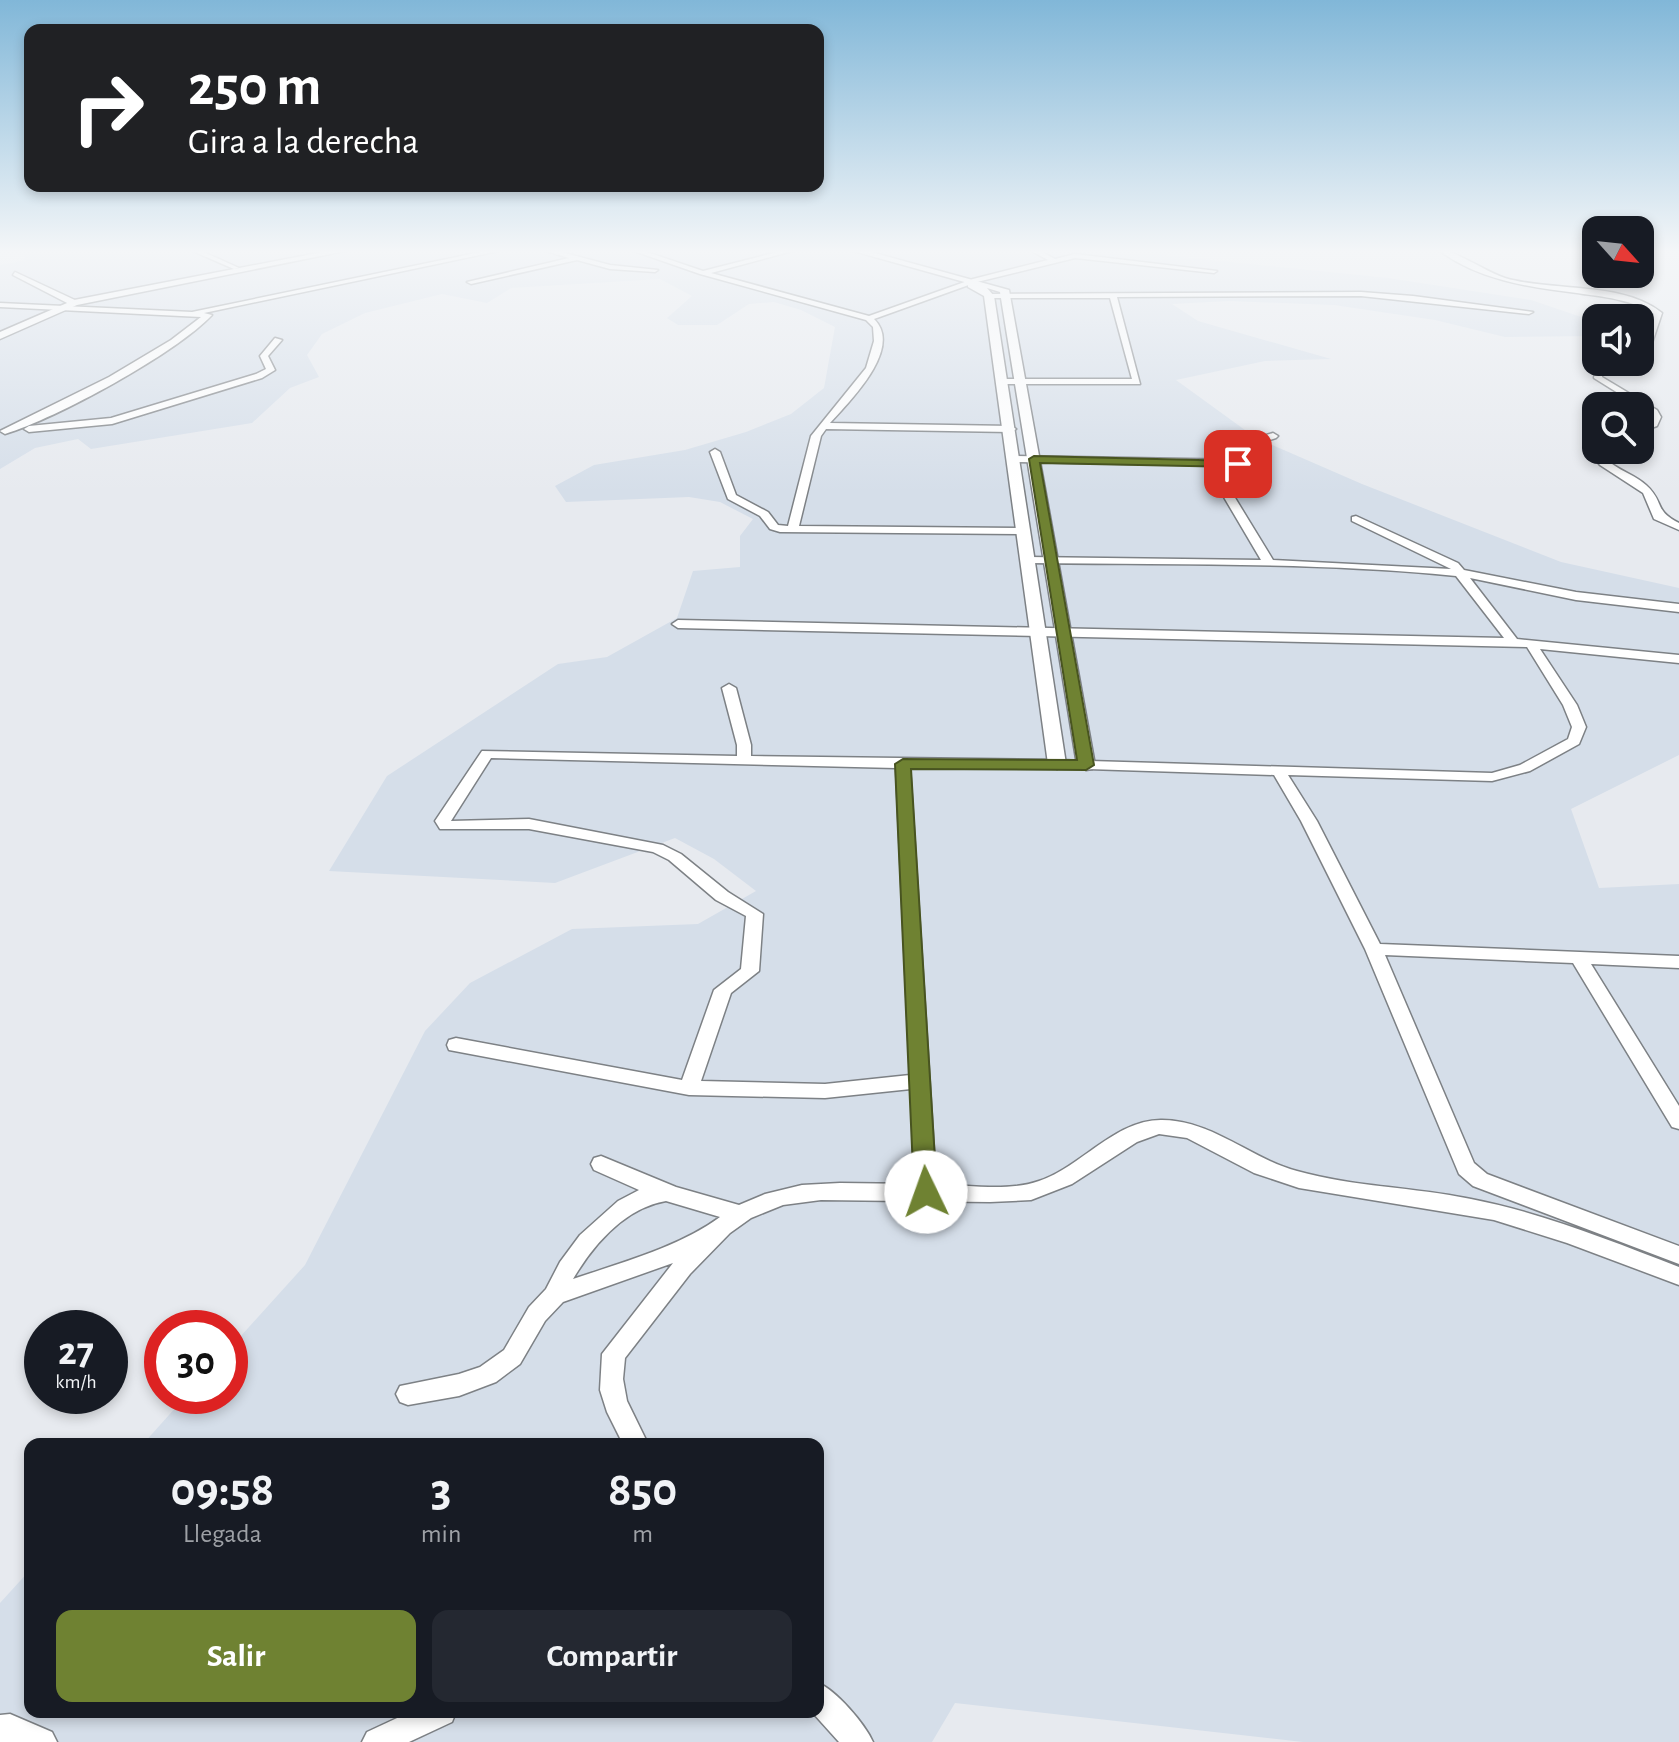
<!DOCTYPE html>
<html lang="es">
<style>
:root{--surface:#171b24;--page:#242831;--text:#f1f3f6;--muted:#9ea1a6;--accent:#6f8232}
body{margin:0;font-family:"Alegreya Sans",sans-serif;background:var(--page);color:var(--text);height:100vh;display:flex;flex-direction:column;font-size:30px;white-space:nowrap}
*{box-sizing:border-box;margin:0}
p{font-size:26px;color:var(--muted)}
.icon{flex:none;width:44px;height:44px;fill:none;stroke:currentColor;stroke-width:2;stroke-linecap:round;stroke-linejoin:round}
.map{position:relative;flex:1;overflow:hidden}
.panel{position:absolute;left:24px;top:1438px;width:800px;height:280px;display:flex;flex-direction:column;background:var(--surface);border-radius:16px;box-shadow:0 4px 12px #0003}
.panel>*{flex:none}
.guide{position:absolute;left:24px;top:24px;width:800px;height:168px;border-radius:16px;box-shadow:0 4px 12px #0003;background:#202124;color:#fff;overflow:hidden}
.needle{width:52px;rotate:117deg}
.fabs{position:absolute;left:1582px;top:216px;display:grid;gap:16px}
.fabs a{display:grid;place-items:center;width:72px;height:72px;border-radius:16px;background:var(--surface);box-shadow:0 4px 12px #0003;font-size:40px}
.speed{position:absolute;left:24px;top:1310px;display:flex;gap:16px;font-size:40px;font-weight:700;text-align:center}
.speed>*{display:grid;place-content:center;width:104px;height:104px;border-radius:50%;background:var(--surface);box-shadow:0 4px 12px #0003;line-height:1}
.speed small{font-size:20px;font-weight:400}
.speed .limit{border:12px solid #d22;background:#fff;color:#111}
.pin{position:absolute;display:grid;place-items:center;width:68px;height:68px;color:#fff;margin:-34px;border-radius:16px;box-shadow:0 4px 12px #0006}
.me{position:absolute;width:88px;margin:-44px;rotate:357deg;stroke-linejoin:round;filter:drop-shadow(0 0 6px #0008)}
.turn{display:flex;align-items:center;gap:28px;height:168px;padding:0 32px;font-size:36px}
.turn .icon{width:104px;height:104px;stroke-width:2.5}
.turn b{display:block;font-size:56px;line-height:68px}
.eta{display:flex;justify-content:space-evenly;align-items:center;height:136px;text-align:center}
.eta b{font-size:48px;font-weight:700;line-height:56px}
.cta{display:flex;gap:16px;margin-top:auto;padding:16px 32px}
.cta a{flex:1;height:92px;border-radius:16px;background:var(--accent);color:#fff;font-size:32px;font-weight:700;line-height:92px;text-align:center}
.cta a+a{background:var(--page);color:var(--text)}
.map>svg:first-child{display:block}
</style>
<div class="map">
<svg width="1679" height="1742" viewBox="0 0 1679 1742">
<rect width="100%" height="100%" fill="#e7eaef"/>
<polygon fill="#d5dee9" points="4,249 1103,249 1388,278 1531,300 1596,322 1596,336 1505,337 1435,320 1334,305 1229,301 1172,304 1198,321 1331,359 1265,361 1176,380 1256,438 1362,484 1561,562 1679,588 1679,755 1571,809 1599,888 1679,884 1679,1742 1303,1742 955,1703 932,1742 0,1742 0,1603 30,1570 30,1712 818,1712 818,1444 143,1444 186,1396 230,1396 230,1348 305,1265 425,1031 470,983 572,929 698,924 756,891 714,859 675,838 555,883 329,871 387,776 558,664 607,657 677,618 693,571 740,567 740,536 753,519 720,502 689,497 566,502 555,486 594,465 685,450 746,432 791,414 824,388 835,327 801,310 774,302 749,304 717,325 678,325 667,318 692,296 660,279 511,288 487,303 442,294 365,313 322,334 307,355 319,377 290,388 252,423 91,449 78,439 35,448 0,469 0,265 23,261 25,256"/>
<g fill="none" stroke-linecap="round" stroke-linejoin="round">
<g stroke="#7d8185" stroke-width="3">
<g id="minor">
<polygon points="188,249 197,249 239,268 234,269"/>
<path d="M495,249H508L204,313L212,315C175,354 57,418 5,434L0,431L109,377L171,340L201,317L0,307V303L192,312Z"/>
<polygon points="539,249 550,249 610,265 658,270 655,272 610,269 577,260 471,284 467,282 569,258"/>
<path d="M628,249H638L703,271L789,249H800L711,273L869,316L973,279L1048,260L1028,249H1036L1055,259L1075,254L1217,271L1214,273L1075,258L977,282L874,319C904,348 849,402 830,423L1011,426L1016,429L1011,432L826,429L821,436L799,526L1023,528L1028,531L1023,534L780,532L770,529L760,516L728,499L710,452L715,449L720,452L736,495L768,512L778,525L788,526L811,436L866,368L874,341L873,327L866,320L700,274Z"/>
<path d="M1437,249C1453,249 1486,272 1505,278C1552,292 1623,281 1662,313L1651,346L1640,359V351L1654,314C1631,299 1603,297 1577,293C1527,287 1478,280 1437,249Z"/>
<polygon points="15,272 77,301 78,303 71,305 13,275"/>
<polygon points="1361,292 1413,296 1533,312 1529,314 1361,296 1117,297 1140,384 1001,384 998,383 998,379 1132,379 1110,298 989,298 985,296 989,294"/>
<polygon points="275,338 282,340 268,356 275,370 262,378 112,424 29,432 24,429 29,426 111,418 256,374 266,369 260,356"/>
<polygon points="1621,362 1633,362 1602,374 1602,377 1657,410 1661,417 1657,426 1640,432 1640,426 1650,422 1650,413 1594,378 1595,371"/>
<path d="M1273,433L1278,436L1276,438L1257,444V458L1250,465H1215L1273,560L1451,569L1352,521V517L1356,516L1458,563L1464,570L1576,592L1679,604V612L1576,600L1470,578L1517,639L1679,655V663L1540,649L1577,705L1586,727L1579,744L1530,771L1492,781L1288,775L1317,821L1380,944L1679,956V968L1591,964L1679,1106V1129L1672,1127L1573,963L1385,955L1474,1163L1487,1174L1679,1246V1264L1473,1186L1459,1174L1365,949L1301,821L1274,775L1057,768H910L936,1184C968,1185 1008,1192 1039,1181C1081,1167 1116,1119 1162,1120C1212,1120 1251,1159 1297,1171C1354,1187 1414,1187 1471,1199C1543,1213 1611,1241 1679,1267V1285L1567,1243L1494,1220L1299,1188L1254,1173L1187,1138L1159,1134L1137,1142L1072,1184L1031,1200L990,1202L821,1200L783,1205L751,1218L730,1233L690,1274L625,1358L623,1379L627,1401L648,1444H623L607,1412L600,1390L602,1354L673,1263L563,1302L545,1321L520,1364L496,1382L459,1396L408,1405L400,1402L396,1394L400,1386L459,1374L480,1367L504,1350L529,1307L546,1289L560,1262L580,1235L618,1201L639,1190L594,1170L591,1164L594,1158L601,1156L676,1187L739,1205L765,1194L802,1185L840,1183L915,1184L911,1089L825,1098L689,1095L449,1050L447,1045L449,1040L456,1038L682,1080L714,990L741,969L746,916L716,900L669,860L653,852L529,829H440L435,821L482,751L737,756V745L722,688L729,684L736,688L751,745V756L1057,760L1492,773L1520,765L1568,739L1572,727L1563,705L1527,647L678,628L672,624L678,620L1504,638L1456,576C1315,562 1171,565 1028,563L1022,560L1028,557L1261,560L1205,465L1014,462L1009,459L1014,456L1244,460L1247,457L1249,440ZM491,758L896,768L910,1075L825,1084L701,1081L731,993L759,971L763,914L728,892L681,854L663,845L529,819L451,821ZM666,1201L720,1217C679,1247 623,1262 573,1279C594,1244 625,1208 666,1201Z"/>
<path d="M1596,443V450H1600C1608,468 1632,472 1646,485C1665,502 1653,510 1679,523V530L1654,519L1643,493L1600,465L1590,453L1591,446Z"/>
<path d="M818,1683C836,1690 865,1724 873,1742H839L812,1712H818Z"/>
<polygon points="410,1712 456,1712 452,1722 409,1742 362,1742 367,1732"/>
<polygon points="10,1714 52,1732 57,1742 0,1742 0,1715"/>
</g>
</g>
<g stroke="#7d8185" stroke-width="3">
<g id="tertiary">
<polygon points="338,249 355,249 77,305 0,339 0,332 74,300"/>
<polygon points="846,249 860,249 1009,290 1095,765 1092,769 1086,770 1077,765 1000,292 987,288 994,296 1066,764 1057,769 1048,764 984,296 968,287 968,283"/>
</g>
</g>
<use href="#minor" fill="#fff" fill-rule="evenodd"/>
<use href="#tertiary" fill="#fff" fill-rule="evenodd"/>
</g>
<linearGradient id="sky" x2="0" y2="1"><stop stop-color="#81b7d8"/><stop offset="0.51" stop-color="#f4f6f8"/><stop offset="1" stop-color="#f4f6f8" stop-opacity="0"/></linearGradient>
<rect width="1679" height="493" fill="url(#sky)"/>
<polygon fill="#6f8232" stroke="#485420" stroke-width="2" points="1034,456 1238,461 1244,464 1238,467 1040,463 1094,765 1086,770 911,769 937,1192 934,1199 926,1201 917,1199 914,1192 895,764 903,759 1077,760 1029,459"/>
</svg>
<div class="fabs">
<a><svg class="needle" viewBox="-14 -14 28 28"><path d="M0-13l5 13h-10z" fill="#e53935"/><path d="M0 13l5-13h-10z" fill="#9ea1a6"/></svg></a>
<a><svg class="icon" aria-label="sound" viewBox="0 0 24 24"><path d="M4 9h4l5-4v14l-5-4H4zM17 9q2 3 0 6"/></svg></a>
<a><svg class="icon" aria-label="search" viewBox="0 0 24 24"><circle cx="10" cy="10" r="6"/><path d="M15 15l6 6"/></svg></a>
</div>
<div class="speed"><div>27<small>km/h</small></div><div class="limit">30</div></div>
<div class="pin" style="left:1238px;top:464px;background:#d93025"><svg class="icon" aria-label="arrive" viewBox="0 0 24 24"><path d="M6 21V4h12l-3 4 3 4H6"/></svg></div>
<svg class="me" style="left:926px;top:1192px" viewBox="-20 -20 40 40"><circle r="19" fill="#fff"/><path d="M0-13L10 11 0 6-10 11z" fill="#6f8232"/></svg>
<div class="guide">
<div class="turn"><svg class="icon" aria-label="right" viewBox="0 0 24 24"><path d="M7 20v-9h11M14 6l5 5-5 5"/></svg><div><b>250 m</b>Gira a la derecha</div></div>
</div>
<section class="panel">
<div class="eta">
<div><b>09:58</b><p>Llegada</p></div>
<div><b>3</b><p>min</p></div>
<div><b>850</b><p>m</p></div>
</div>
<div class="cta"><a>Salir</a><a>Compartir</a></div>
</section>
</div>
